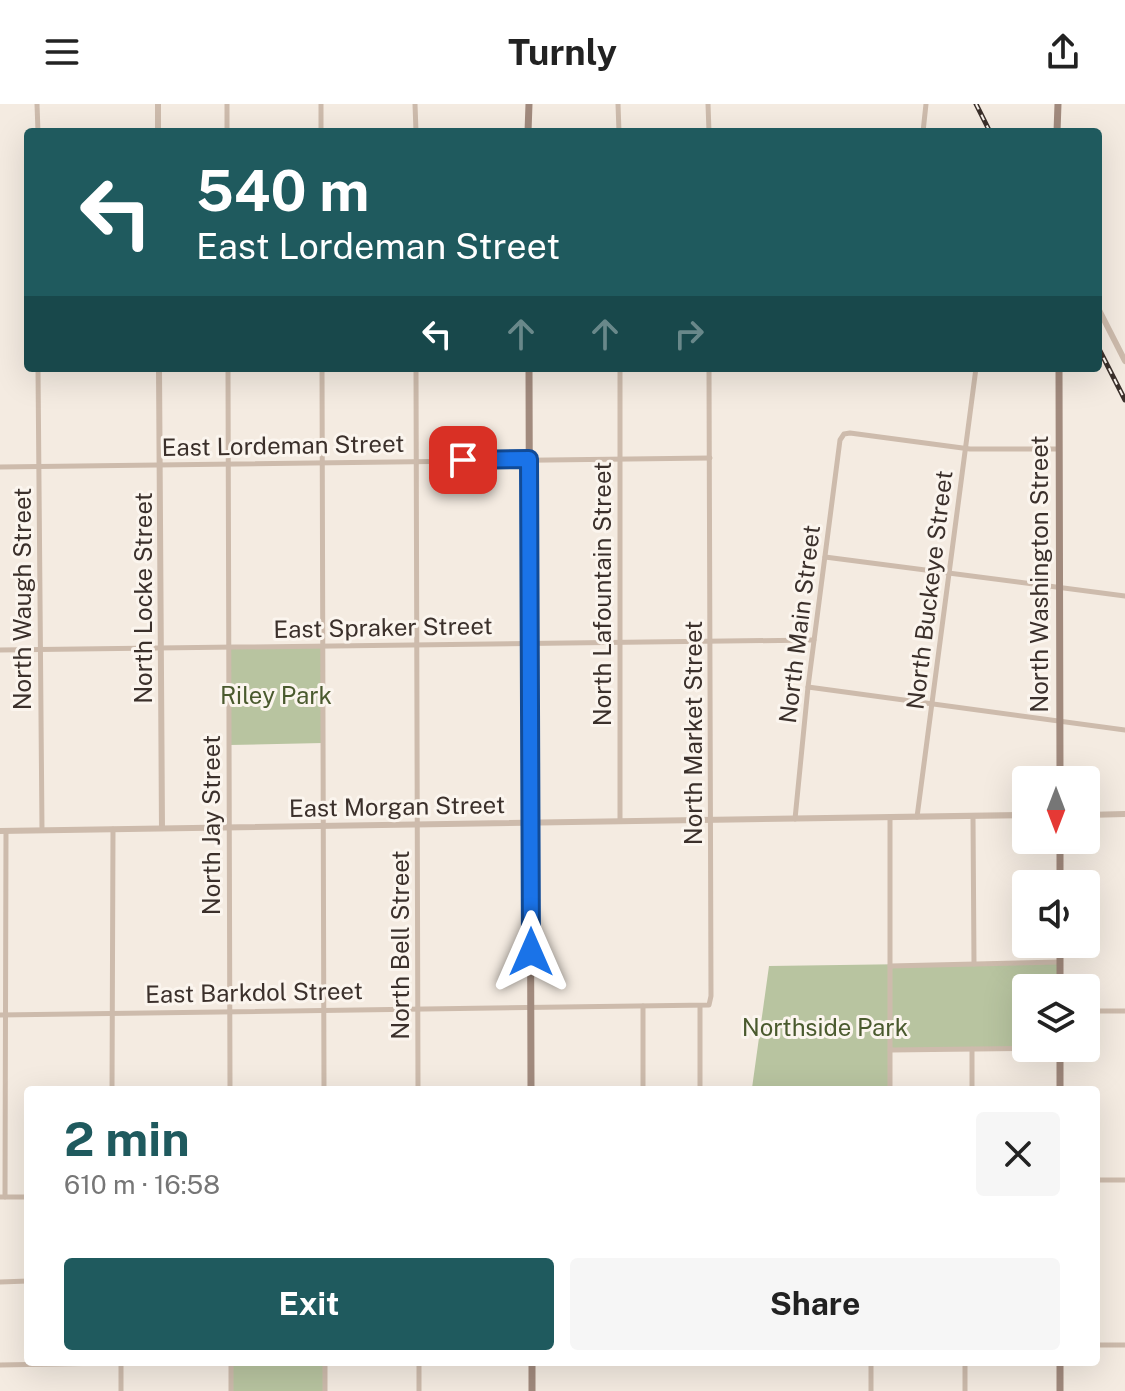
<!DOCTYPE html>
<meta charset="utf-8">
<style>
:root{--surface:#fff;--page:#f6f6f6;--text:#222;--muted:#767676;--accent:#1f5a5e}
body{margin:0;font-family:"Public Sans",sans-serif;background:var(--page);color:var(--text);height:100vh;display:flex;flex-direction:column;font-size:30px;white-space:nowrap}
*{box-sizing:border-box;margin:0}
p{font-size:26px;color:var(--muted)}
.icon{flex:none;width:44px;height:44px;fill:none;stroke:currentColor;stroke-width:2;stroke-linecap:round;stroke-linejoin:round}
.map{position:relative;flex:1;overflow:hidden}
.panel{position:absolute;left:24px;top:982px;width:1076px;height:280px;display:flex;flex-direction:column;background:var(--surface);border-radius:8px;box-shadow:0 8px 32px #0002}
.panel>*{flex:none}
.banner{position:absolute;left:24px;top:24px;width:1078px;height:244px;border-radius:8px;box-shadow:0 8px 32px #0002;background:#1f5a5e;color:#fff;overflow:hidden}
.needle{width:52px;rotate:180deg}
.fabs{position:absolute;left:1012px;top:662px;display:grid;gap:16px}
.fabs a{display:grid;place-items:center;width:88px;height:88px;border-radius:8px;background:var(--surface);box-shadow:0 8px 32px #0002;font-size:40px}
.pin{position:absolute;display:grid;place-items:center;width:68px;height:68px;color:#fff;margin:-34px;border-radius:16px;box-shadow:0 4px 12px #0006}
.me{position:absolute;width:88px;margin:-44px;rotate:0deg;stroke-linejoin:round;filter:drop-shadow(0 0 6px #0008)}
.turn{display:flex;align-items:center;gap:28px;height:168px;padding:0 40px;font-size:36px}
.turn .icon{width:104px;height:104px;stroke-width:2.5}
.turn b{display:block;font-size:56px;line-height:68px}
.lanes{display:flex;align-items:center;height:76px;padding:0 40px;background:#0003;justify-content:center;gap:40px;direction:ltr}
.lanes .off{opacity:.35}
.round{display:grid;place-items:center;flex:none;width:84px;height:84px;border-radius:8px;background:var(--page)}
.head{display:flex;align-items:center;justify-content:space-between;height:136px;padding:0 40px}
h1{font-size:48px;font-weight:700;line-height:60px;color:var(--accent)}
.action{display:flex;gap:16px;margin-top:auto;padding:16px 40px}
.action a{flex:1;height:92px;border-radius:8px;background:var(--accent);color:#fff;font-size:32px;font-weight:700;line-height:92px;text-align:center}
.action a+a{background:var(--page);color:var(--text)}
header{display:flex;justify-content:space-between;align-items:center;height:104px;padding:0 40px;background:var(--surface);font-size:36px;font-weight:700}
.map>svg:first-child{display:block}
</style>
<header><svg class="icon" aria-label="menu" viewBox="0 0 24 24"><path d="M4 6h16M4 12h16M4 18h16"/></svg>Turnly<svg class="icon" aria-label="share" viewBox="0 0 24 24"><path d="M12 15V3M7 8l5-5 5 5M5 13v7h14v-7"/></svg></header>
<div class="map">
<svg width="1125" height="1287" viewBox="0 0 1125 1287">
<rect width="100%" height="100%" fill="#f4ebe1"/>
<g fill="#b8c4a0">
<polygon points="323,542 323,639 229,641 229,544"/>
<polygon points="1060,858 1060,884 1026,884 1026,944 891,946 890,986 752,984 769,862"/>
<rect x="231" y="1258" width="94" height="29"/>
</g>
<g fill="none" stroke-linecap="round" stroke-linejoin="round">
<g stroke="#cdbbac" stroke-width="5">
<polyline points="37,0 38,28"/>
<polyline points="227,0 227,28"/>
<polyline points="321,0 321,28"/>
<polyline points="415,0 416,28"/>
<polyline points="618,0 619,28"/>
<polyline points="708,0 709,28"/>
<polyline points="923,28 926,0"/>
<polyline points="38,264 42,726"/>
<polyline points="228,264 230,986"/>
<polyline points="322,264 324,986"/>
<polyline points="416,264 418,986"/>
<polyline points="620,264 620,717"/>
<polyline points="0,363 710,354"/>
<polyline points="825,453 1125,492"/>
<polyline points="0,546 814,536"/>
<polyline points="808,583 1125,626"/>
<polyline points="973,712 974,860"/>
<polyline points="890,713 890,986"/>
<polyline points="917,713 976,264"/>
<polyline points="795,715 808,583 840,336 844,330 850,329 970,345 1059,345"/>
<polyline points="890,862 1060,858"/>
<polyline points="643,902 643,986"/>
<polyline points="700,902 700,986"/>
<polyline points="1086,907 1125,907"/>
<polyline points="0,911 709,901 711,892 709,264"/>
<polyline points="890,946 1060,944"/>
<polyline points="112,986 113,725"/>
<polyline points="972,986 972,945"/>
<polyline points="1096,1076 1125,1076"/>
<polyline points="0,1093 28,1093"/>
<polyline points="5,1093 6,727"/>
<polyline points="0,1178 28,1177"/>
<polyline points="1096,1241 1125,1241"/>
<polyline points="231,1258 231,1287"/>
<polyline points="325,1258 325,1287"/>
<polyline points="419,1258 419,1287"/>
<polyline points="121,1259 121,1287"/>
<polyline points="0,1261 167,1258"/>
<polyline points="871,1287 871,1258"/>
<polyline points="965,1287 965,1258"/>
</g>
<g stroke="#cdbbac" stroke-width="6">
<polyline points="158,0 158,28"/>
<polyline points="1098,204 1125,257"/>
<polyline points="159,264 162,724"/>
<polyline points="1086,711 1125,710"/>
<polyline points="0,727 1026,711"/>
</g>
<g stroke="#a18a7d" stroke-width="7">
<polyline points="528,28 529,0"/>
<polyline points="1057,28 1058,0"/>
<polyline points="529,264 531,986"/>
<polyline points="1059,264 1060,676"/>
<polyline points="1060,736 1060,780"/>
<polyline points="1060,840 1060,884"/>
<polyline points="1060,944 1060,986"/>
<polyline points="1060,1258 1060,1287"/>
<polyline points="532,1287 532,1258"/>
</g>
<g stroke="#3b302b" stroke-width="5">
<g id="rail">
<polyline points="976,0 990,28"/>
<polyline points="1098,243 1125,296"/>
</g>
</g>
<use href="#rail" stroke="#fbf5ee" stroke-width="2" stroke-dasharray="6" stroke-linecap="butt"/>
</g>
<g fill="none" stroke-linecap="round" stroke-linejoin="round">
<g stroke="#114b97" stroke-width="20">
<polyline id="route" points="463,356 529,355 531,848"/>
</g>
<use href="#route" stroke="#1a73e8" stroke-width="14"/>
</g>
<g text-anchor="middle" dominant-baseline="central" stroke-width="6" stroke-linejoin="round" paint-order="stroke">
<g font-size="24" fill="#3b302b" stroke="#fbf5ee">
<text transform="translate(283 341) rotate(-1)">East Lordeman Street</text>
<text transform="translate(1039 470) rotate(-90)">North Washington Street</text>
<text transform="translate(929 486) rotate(-83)">North Buckeye Street</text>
<text transform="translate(602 490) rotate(-90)">North Lafountain Street</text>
<text transform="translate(143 494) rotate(-90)">North Locke Street</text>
<text transform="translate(22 495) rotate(-90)">North Waugh Street</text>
<text transform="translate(799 520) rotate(-83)">North Main Street</text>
<text transform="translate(383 523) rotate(-1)">East Spraker Street</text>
<text transform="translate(693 629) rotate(-90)">North Market Street</text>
<text transform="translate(397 702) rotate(-1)">East Morgan Street</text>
<text transform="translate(211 721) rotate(-90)">North Jay Street</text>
<text transform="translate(400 841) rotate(-90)">North Bell Street</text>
<text transform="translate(254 888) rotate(-1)">East Barkdol Street</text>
</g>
<g font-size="24" fill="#4a5a2e" stroke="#fbf5ee">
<text x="276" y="591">Riley Park</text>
<text x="825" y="923">Northside Park</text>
</g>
</g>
</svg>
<div class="fabs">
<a><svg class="needle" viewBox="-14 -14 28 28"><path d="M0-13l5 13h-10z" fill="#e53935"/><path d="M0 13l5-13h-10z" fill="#767676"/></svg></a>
<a><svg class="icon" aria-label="sound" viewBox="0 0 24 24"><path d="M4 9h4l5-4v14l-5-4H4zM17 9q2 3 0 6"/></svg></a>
<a><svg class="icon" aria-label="layers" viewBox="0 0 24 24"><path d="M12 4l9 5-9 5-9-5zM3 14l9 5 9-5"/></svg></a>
</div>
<div class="pin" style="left:463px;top:356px;background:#d93025"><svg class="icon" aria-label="arrive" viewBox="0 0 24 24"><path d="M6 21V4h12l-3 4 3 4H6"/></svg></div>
<svg class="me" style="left:531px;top:848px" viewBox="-20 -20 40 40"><path d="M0-17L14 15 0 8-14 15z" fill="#1a73e8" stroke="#fff" stroke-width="4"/></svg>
<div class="banner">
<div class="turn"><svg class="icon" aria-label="left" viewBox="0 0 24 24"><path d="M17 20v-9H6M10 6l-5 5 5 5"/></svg><div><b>540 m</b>East Lordeman Street</div></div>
<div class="lanes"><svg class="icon" aria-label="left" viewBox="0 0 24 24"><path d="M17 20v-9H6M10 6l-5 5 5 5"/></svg><svg class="icon off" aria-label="ahead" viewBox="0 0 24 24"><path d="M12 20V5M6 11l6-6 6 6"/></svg><svg class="icon off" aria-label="ahead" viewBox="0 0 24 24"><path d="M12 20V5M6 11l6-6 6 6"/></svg><svg class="icon off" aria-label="right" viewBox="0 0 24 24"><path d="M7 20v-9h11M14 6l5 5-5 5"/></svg></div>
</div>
<section class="panel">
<div class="head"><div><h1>2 min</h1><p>610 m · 16:58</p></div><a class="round"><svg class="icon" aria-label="close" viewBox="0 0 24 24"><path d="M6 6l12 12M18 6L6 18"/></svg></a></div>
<div class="action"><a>Exit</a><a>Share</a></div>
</section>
</div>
